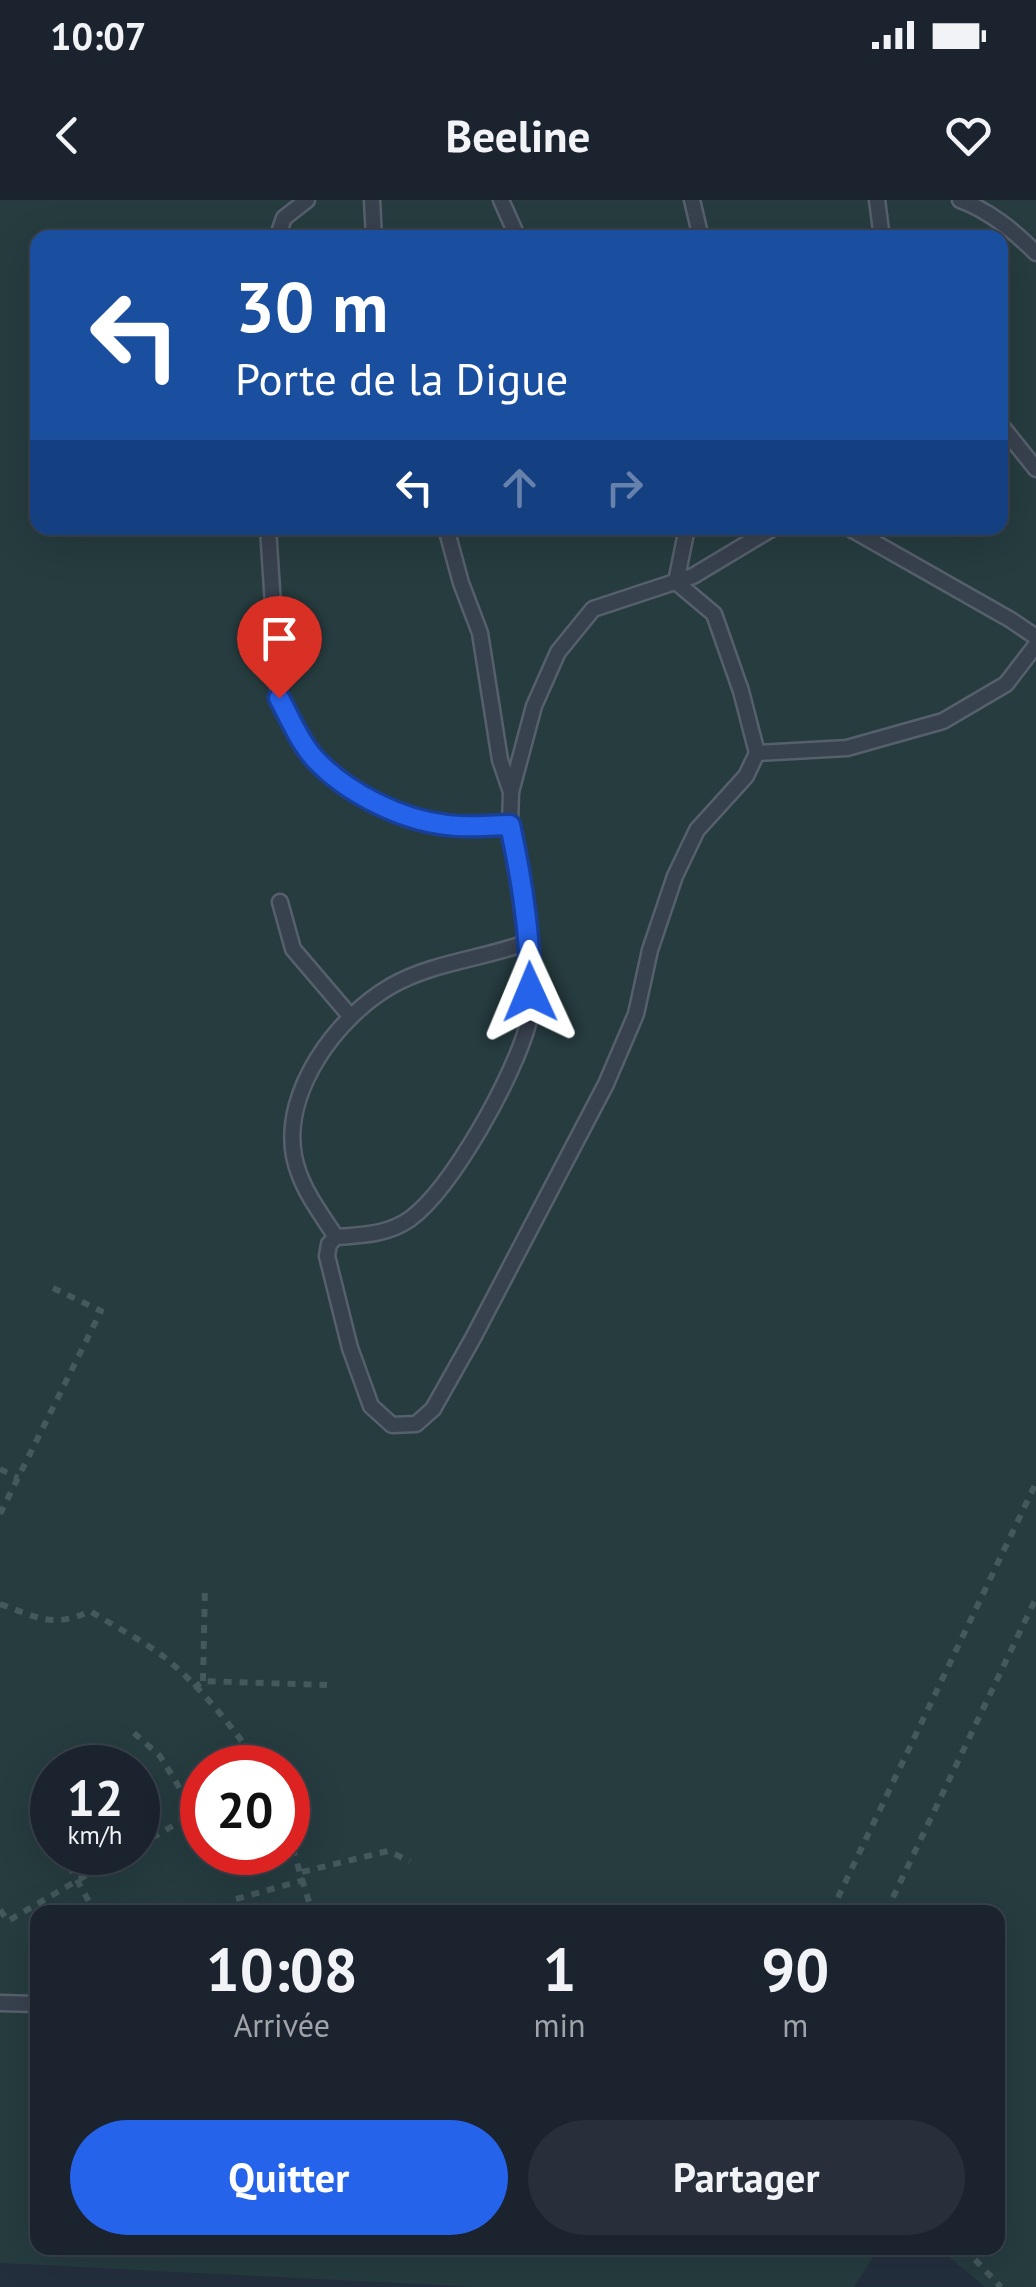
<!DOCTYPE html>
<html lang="fr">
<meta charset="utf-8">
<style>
:root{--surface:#1b232e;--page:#282f3a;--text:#f1f3f6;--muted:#a0a4aa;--line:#39404a;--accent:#2563eb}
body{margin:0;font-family:"PT Sans",sans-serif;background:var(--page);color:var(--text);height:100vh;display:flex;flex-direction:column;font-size:38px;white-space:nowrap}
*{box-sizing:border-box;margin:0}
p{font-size:32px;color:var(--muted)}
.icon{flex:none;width:55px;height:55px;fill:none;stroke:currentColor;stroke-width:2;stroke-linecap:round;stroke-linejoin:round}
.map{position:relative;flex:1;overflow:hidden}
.side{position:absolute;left:30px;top:1705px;width:975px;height:350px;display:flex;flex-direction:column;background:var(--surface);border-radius:20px;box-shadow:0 10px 40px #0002,0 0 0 2px var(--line)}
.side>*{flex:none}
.hud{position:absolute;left:30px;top:30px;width:978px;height:305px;border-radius:20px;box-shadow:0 10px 40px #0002,0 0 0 2px var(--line);background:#1a4fa0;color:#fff;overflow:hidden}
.speed{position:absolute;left:30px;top:1545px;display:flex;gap:20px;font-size:50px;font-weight:700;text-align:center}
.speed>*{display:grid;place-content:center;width:130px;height:130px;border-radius:50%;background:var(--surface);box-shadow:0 10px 40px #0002,0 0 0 2px var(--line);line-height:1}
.speed small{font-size:25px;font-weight:400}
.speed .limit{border:15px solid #d22;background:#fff;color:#111}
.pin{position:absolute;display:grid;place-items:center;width:85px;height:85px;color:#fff;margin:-102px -42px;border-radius:50% 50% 50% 0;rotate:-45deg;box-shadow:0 0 10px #0007}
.pin .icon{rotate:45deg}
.me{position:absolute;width:110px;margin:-55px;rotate:359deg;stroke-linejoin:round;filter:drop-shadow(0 0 8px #0008)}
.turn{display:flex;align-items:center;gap:35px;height:210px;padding:0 40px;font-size:45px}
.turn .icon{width:130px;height:130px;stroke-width:2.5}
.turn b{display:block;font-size:70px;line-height:85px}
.lanes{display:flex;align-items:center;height:95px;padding:0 40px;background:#0003;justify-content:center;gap:50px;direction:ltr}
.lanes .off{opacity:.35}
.eta{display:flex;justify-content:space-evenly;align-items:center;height:170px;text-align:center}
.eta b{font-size:60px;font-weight:800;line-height:70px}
.button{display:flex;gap:20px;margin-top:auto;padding:20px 40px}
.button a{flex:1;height:115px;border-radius:60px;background:var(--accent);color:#fff;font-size:40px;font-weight:800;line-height:115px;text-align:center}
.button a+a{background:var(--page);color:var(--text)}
.status{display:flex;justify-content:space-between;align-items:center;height:70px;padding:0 50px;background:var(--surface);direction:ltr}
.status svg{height:28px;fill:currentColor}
header{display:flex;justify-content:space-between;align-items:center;height:130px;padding:0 40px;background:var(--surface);font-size:45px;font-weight:800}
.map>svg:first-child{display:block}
</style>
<div class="status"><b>10:07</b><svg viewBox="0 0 49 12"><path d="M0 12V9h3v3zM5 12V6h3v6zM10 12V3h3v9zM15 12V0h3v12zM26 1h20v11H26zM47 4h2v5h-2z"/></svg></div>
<header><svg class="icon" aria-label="back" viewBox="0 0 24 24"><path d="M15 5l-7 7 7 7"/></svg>Beeline<svg class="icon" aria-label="heart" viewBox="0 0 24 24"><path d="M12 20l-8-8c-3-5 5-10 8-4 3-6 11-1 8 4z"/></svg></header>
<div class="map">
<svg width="1036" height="2087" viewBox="0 0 1036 2087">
<rect width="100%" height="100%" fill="#242f3e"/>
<path fill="#263c3f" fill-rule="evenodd" d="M0,0H1036V2087H985L938,2048H998V1712H38V2048H879L854,2087H476L0,2063ZM38,38H1000V328H38ZM52,1568H138V1652H52ZM202,1568H288V1652H202Z"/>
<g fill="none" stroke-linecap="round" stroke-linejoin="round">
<g stroke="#565f6c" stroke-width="19">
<g id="service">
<polyline points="372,0 374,38"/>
<polyline points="501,0 518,38"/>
<polyline points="692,0 701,38"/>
<polyline points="877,0 882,38"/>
<path d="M960,0C990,11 1014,31 1036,53"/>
<polyline points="277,38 284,18 307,0"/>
<polyline points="1000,224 1036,269"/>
<polyline points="268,328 279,498 313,557 341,582 393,610 446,625 510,625 511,592 500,560 480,433 461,383 446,328"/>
<polyline points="849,328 1011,420 1036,437"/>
<polyline points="757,553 847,548 943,521 1006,484 1036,445"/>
<polyline points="511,592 534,506 558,452 593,409 693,376 773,328"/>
<path d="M510,625C522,681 531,736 530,793C530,803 531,814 528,824C514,876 453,987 410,1019C387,1035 362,1035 336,1037L329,1044L327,1056L350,1148L371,1206L392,1225L416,1224L433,1209L473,1138L606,884L636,814L650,750L675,676L697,630L746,576L757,553L741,491L714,414L676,382L687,328"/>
<polyline points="280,702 293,749 351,817"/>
<path d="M336,1037C319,1011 300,987 294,956C282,891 337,817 391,786C433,762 483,759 528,742"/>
<polyline points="0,1803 38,1804"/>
</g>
</g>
<g stroke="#44595c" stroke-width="6" stroke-dasharray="8 8" stroke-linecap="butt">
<polyline points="0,1269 18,1278"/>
<polyline points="0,1314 101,1111 53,1088"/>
<path d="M0,1404C37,1417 53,1429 90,1411C114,1426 140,1439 163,1456C195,1481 239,1533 260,1568"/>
<polyline points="203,1481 205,1386"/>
<polyline points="194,1488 203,1481 327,1485"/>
<polyline points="134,1533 160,1556 195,1613"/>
<polyline points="40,1630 52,1640"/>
<polyline points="288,1633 312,1712"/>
<polyline points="138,1646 202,1609"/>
<polyline points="61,1652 95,1712"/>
<polyline points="302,1672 388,1651 410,1661"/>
<polyline points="236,1699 304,1680"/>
<polyline points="0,1710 8,1721 126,1652"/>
<polyline points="831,1712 1036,1283"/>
<polyline points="886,1712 1036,1398"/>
<polyline points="964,2048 1001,2087"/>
</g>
<use href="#service" stroke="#38414e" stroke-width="14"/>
</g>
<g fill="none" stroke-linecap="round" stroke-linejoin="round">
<g stroke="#184099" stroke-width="25">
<path id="route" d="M279,498C290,518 300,543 315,559C347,593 401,620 447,625C467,628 490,625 510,625C522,680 531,735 530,792"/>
</g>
<use href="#route" stroke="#2563eb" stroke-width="18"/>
</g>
</svg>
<div class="speed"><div>12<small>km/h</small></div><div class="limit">20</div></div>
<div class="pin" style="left:279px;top:498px;background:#d93025"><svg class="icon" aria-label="arrive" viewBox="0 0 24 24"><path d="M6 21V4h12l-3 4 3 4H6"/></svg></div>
<svg class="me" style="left:530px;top:792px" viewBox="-20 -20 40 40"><path d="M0-17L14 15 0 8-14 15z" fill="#2563eb" stroke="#fff" stroke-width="4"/></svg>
<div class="hud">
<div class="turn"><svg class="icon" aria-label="left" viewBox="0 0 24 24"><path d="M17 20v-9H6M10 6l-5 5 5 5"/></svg><div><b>30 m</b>Porte de la Digue</div></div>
<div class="lanes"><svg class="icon" aria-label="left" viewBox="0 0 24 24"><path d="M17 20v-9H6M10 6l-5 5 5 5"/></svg><svg class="icon off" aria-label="ahead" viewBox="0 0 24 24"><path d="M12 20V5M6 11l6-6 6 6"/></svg><svg class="icon off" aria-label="right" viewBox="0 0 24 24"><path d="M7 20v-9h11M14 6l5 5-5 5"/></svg></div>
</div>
<section class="side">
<div class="eta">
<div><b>10:08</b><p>Arrivée</p></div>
<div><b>1</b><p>min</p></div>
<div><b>90</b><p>m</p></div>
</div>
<div class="button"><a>Quitter</a><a>Partager</a></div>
</section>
</div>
